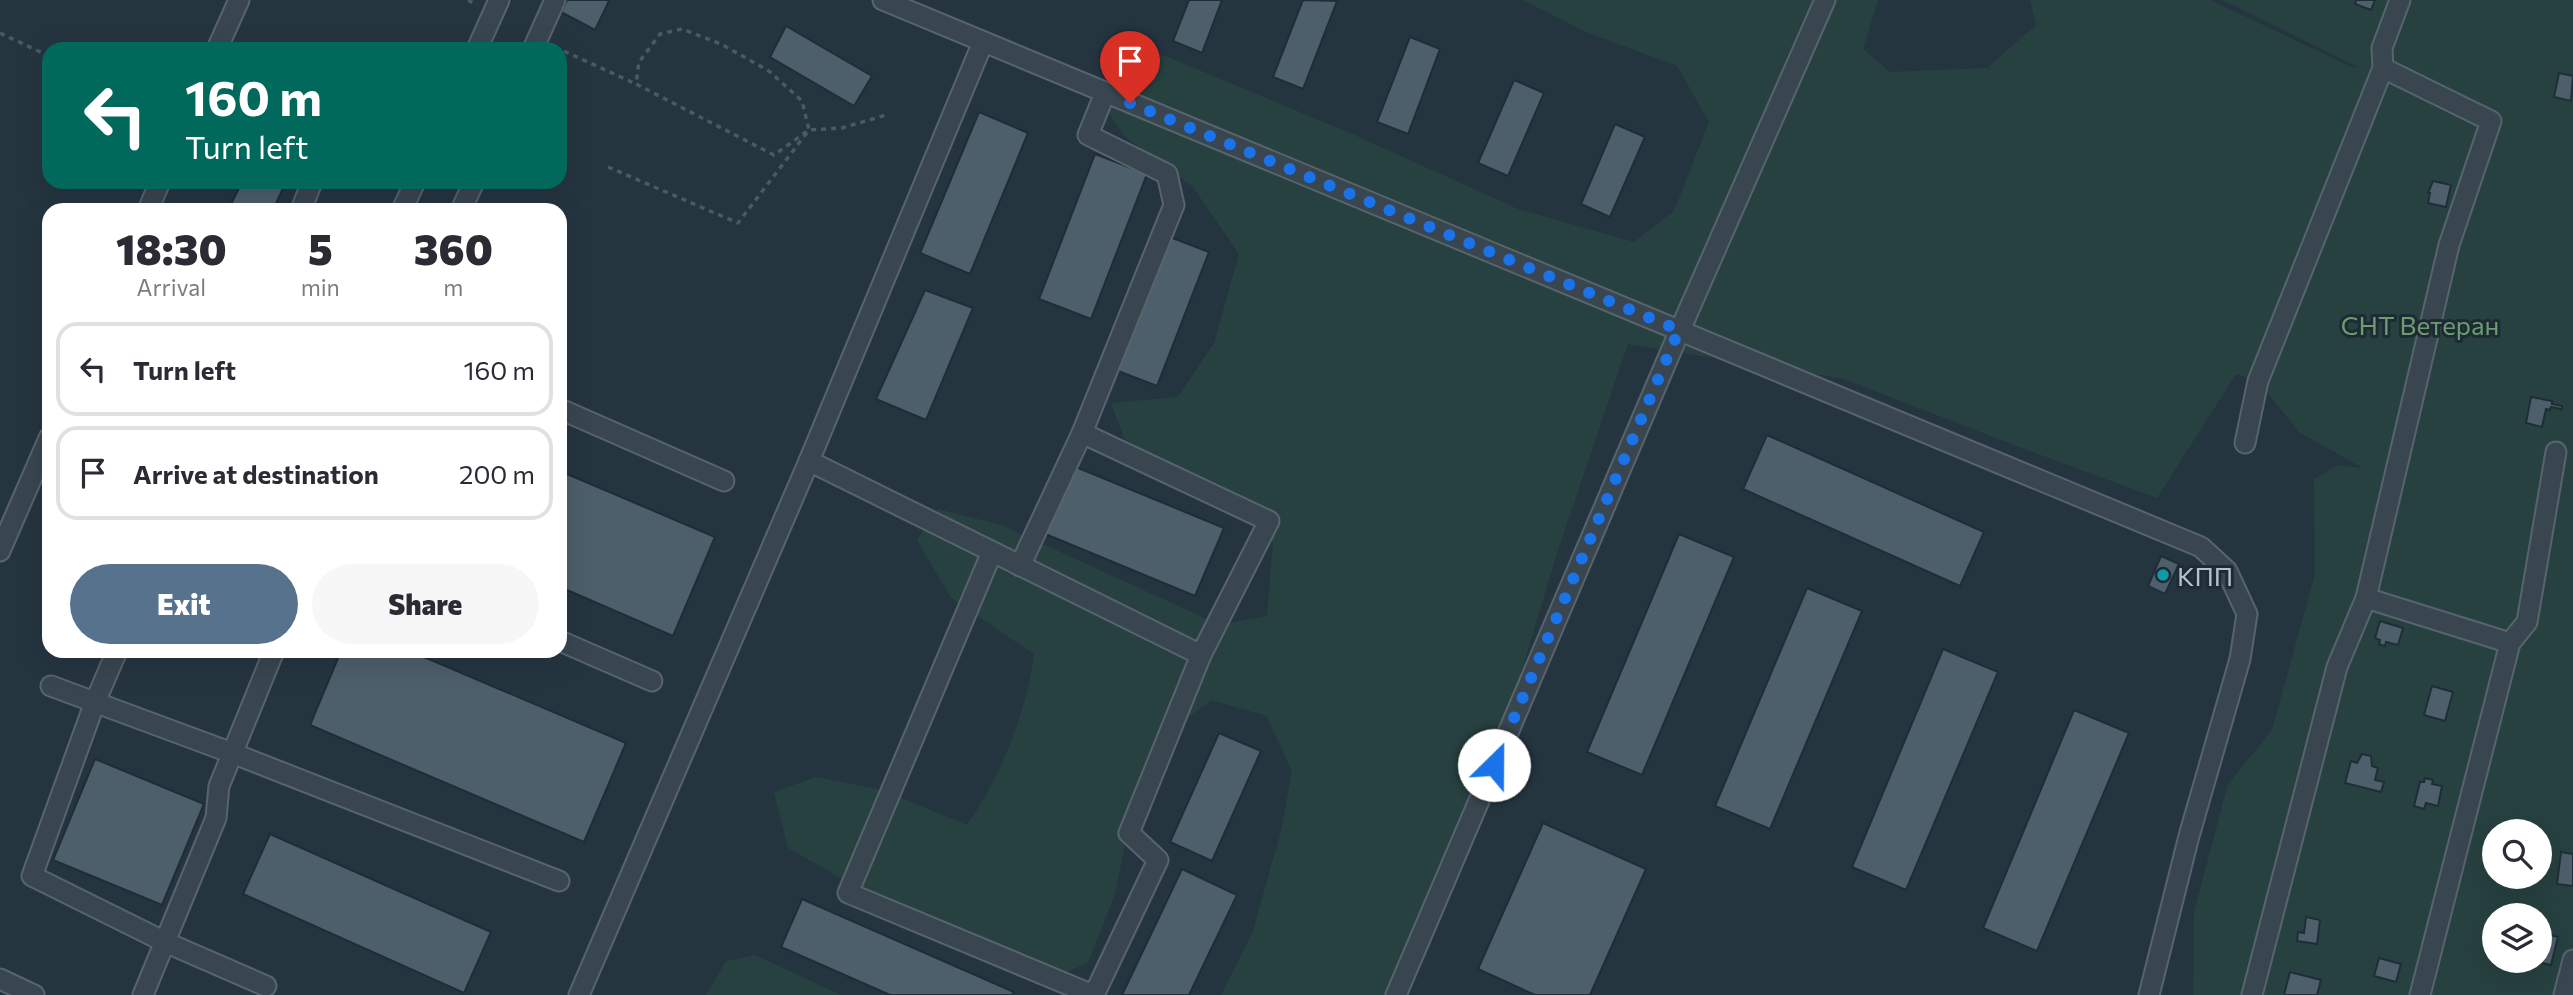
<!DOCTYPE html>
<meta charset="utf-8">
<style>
:root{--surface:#fff;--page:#f7f7f7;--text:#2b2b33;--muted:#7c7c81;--line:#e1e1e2;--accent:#56728d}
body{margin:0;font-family:Commissioner,sans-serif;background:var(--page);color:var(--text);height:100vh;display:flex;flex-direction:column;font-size:26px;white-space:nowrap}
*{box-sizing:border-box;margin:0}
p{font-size:23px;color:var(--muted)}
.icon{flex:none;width:38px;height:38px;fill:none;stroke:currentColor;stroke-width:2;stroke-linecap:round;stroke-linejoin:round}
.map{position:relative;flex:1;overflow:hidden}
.details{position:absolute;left:42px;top:203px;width:525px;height:455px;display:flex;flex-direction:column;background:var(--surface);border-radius:21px;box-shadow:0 7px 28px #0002}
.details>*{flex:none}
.guide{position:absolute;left:42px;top:42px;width:525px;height:147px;border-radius:21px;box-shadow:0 7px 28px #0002;background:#00695c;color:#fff;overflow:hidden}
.tools{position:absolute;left:2482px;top:819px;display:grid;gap:14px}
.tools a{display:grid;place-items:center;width:70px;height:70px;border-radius:50%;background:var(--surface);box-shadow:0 7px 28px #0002;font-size:35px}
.pin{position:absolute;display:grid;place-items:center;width:60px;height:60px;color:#fff;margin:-72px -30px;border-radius:50% 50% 50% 0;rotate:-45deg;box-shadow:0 0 7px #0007}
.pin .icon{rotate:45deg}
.me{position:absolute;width:77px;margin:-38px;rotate:23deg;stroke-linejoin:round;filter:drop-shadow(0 0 5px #0008)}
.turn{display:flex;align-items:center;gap:24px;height:147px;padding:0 28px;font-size:32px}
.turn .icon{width:91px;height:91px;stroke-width:2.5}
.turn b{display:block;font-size:49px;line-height:60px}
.eta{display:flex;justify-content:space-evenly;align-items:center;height:119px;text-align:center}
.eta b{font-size:42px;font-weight:800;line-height:49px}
.cta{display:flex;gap:14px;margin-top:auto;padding:14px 28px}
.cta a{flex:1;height:80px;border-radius:42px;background:var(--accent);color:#fff;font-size:28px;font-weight:800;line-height:80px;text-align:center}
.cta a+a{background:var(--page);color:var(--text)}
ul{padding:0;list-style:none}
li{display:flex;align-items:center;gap:21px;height:94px;margin:0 14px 10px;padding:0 14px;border:4px solid var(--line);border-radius:21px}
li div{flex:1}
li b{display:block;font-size:26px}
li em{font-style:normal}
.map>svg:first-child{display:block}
</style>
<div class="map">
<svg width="2573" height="995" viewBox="0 0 2573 995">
<rect width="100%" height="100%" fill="#253540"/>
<g fill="#274140" fill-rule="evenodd">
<path d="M1523,0H1878L1863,49L1890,72L1987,68L2036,25L2030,0H2210L2354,68L2358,67L2222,0H2573V995H2193L2194,912L2228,784L2272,730L2315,574L2314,479L2338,465L2363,468L2299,432L2258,381L2236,374L2157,498L2014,445L1844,379L1628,344L1559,547L1504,729L1395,995H1221L1252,934L1281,831L1292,772L1267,716L1211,700L1168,733L1133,806L1115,894L1088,963L1055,977L872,896L788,848L774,792L816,777L882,790L967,825C1000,778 1027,711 1034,654L951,598L917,540L938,509L1001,525L1220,625L1267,616L1273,543L1254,522L1173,479L1124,438L1111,403L1178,397L1214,343L1239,254L1193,187L1124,136L1104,106L1122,68L1158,53L1350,133L1518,209L1634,242L1674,211L1709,122L1677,66L1586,32ZM2494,831H2539V877H2494ZM2494,915H2539V961H2494Z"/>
<polygon points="755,955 841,995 706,995 726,961"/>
</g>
<g fill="#4d5f6b" stroke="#202d37" stroke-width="2">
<polygon points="567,0 607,0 609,1 595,30 561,12"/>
<polygon points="1189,0 1222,0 1202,53 1173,41"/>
<polygon points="1303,0 1337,1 1303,89 1273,77"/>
<polygon points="2356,0 2375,0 2371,10 2355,4"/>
<polygon points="786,26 872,76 854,106 770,57"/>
<polygon points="1410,37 1440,49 1408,134 1377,122"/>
<polygon points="2559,73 2573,76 2571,101 2554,97"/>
<polygon points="1514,80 1544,93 1508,176 1478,163"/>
<polygon points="979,112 1028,133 970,274 920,253"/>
<polygon points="1615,124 1645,137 1610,217 1581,204"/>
<polygon points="1095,154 1147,174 1091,319 1039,299"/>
<polygon points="2433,181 2451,185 2446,207 2428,203 2430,193 2428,193"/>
<polygon points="242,182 286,182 273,210 228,210"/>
<polygon points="1170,237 1209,252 1157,386 1118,371"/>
<polygon points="925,290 973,308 926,420 876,399"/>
<polygon points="2531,397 2552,401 2552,404 2562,406 2562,409 2551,407 2550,410 2546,409 2542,427 2526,423"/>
<polygon points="1767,435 1984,532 1960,586 1743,489"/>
<polygon points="1071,465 1224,528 1195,596 1043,533"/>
<polygon points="560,471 715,537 673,636 560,587"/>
<polygon points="1679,534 1734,557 1642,775 1587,752"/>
<polygon points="2161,556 2179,564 2165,594 2148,586"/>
<polygon points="1807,588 1862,611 1770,829 1715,806"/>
<polygon points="2380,621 2403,628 2398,645 2386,642 2385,646 2379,644 2380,640 2375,638"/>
<polygon points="1943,649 1998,672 1906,890 1852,867"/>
<polygon points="341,651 410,651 626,743 584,842 310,725"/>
<polygon points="2432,686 2453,692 2445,721 2424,715"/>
<polygon points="2074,710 2129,733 2037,951 1983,928"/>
<polygon points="1219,733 1261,751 1212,861 1170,842"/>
<polygon points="2362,754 2371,756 2372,766 2378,768 2375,780 2384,782 2381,792 2345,783 2351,761 2357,763"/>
<polygon points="95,759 204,804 162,905 53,860"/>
<polygon points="2425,778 2433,780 2432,784 2442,786 2438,806 2426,803 2424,809 2414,806 2420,782 2424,782"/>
<polygon points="1543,823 1646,869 1590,995 1535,995 1478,969"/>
<polygon points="270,834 491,932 464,993 243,894"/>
<polygon points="2561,852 2573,854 2573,886 2557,884"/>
<polygon points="1182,869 1237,895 1189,995 1122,995"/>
<polygon points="802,899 1014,992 1012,995 890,995 781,947"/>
<polygon points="2306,917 2320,920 2317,944 2297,941 2298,932 2304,933"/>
<polygon points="2539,932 2558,937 2551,965 2533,961 2539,961"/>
<polygon points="2379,958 2401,964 2396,982 2374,976"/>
<polygon points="2290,972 2321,980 2317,995 2284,995"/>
</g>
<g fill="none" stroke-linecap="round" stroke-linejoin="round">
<g stroke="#57646e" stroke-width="23">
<g id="minor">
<polyline points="883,0 2201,547 2227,571 2247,614 2240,659 2189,836 2149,995"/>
<polyline points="217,49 239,0"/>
<polyline points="477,49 499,0"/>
<polyline points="533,49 555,0"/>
<polyline points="148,210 160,182"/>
<polyline points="301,210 312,182"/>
<polyline points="402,210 415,182"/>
<polyline points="461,210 474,182"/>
<polyline points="560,409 724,481"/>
<polyline points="1082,433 1269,521 1201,655"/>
<polyline points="2245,443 2258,381 2383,68 2382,48 2400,0"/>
<polyline points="809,461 1201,655 1129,833 1158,860 1094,995"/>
<polyline points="0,551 49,438"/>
<polyline points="992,552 848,893 1093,995"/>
<polyline points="1020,566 1082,433 1174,205 1167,174 1088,135 1105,93"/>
<polyline points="2366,598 2510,643"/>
<polyline points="560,641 652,681"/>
<polyline points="117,651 95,702 32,876 165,942 266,986"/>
<polyline points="51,686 232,753 559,881"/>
<polyline points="0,979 34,995"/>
<polyline points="143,995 216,818 219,786 274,651"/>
<polyline points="579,995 809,461 983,42"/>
<polyline points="1396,995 1680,330 1825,0"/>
<polyline points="2252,995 2337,667 2366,598 2449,245 2491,121 2383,68"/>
<polyline points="2420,995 2510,643 2527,622 2556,452"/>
<polyline points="2564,995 2573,960"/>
</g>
</g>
<g stroke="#455d5c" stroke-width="3.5" stroke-dasharray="5 5" stroke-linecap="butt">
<polyline points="468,0 477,5"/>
<polyline points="0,33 49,56"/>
<polyline points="555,47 636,84"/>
<polyline points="608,167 738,223 809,130 802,101 769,71 721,44 682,29 660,34 639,62 636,84 774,155 809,130 842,128 886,115"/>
</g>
<use href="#minor" stroke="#394650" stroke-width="19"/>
</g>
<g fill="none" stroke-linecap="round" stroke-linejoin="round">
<polyline stroke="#1a73e8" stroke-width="12" stroke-dasharray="0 21.6" points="1130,103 1679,330 1494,765"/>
</g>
<circle fill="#0f9aa8" stroke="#1e2b35" stroke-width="2.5" cx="2163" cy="575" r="7"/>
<g text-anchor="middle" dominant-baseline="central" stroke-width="6" stroke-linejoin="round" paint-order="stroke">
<g font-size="26" fill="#6c9c6f" stroke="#1e2b35">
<text x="2420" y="324">СНТ Ветеран</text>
</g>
<g font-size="26" fill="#b5c1cb" stroke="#1e2b35" text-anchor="start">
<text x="2177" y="575">КПП</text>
</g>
</g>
</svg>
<div class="tools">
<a><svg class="icon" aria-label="search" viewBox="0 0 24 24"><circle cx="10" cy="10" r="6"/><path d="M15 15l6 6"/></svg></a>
<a><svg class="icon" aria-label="layers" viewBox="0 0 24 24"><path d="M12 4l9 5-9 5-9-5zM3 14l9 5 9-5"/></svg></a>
</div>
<div class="pin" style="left:1130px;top:103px;background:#d93025"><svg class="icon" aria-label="arrive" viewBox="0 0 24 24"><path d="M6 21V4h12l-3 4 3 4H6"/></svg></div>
<svg class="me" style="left:1494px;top:765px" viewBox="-20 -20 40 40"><circle r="19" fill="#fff"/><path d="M0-13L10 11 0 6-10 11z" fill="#1a73e8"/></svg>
<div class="guide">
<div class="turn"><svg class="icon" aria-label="left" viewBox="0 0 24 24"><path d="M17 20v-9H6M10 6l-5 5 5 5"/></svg><div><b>160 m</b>Turn left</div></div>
</div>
<section class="details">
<div class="eta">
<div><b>18:30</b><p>Arrival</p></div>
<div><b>5</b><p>min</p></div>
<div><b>360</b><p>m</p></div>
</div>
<ul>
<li><svg class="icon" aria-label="left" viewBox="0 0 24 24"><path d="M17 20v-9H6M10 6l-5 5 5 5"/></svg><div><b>Turn left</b></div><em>160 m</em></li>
<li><svg class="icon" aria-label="arrive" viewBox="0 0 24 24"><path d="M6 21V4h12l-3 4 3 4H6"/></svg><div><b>Arrive at destination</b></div><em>200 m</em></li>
</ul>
<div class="cta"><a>Exit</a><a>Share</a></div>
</section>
</div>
